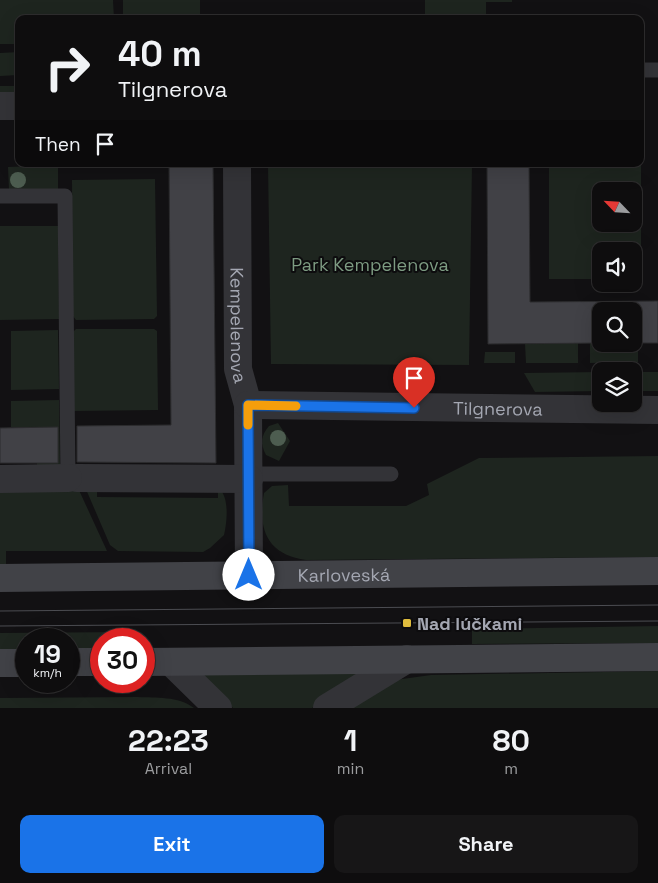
<!DOCTYPE html>
<meta charset="utf-8">
<style>
:root{--surface:#0e0d0e;--page:#171617;--text:#f1f3f6;--muted:#9b9c9e;--line:#2e2d2e;--accent:#1a73e8}
body{margin:0;font-family:"Space Grotesk",sans-serif;background:var(--page);color:var(--text);height:100vh;display:flex;flex-direction:column;font-size:19px;white-space:nowrap}
*{box-sizing:border-box;margin:0}
p{font-size:16px;color:var(--muted)}
.icon{flex:none;width:28px;height:28px;fill:none;stroke:currentColor;stroke-width:2;stroke-linecap:round;stroke-linejoin:round}
.map{position:relative;height:708px;overflow:hidden}
.drawer{display:flex;flex-direction:column;background:var(--surface);flex:1}
.drawer>*{flex:none}
.hud{position:absolute;left:15px;top:15px;width:629px;height:152px;border-radius:10px;box-shadow:0 5px 20px #0002,0 0 0 1px var(--line);background:#0e0d0e;color:var(--text);overflow:hidden}
.needle{width:32px;rotate:295deg}
.controls{position:absolute;left:592px;top:182px;display:grid;gap:10px}
.controls a{display:grid;place-items:center;width:50px;height:50px;border-radius:10px;background:var(--surface);box-shadow:0 5px 20px #0002,0 0 0 1px var(--line);font-size:25px}
.speed{position:absolute;left:15px;top:628px;display:flex;gap:10px;font-size:25px;font-weight:700;text-align:center}
.speed>*{display:grid;place-content:center;width:65px;height:65px;border-radius:50%;background:var(--surface);box-shadow:0 5px 20px #0002,0 0 0 1px var(--line);line-height:1}
.speed small{font-size:12px;font-weight:400}
.speed .limit{border:8px solid #d22;background:#fff;color:#111}
.pin{position:absolute;display:grid;place-items:center;width:42px;height:42px;color:#fff;margin:-51px -21px;border-radius:50% 50% 50% 0;rotate:-45deg;box-shadow:0 0 5px #0007}
.pin .icon{rotate:45deg}
.me{position:absolute;width:55px;margin:-28px;rotate:0deg;stroke-linejoin:round;filter:drop-shadow(0 0 4px #0008)}
.turn{display:flex;align-items:center;gap:18px;height:105px;padding:0 20px;font-size:22px}
.turn .icon{width:65px;height:65px;stroke-width:2.5}
.turn b{display:block;font-size:35px;line-height:42px}
.then{display:flex;align-items:center;height:48px;padding:0 20px;background:#0003;gap:10px;font-size:19px}
.eta{display:flex;justify-content:space-evenly;align-items:center;height:85px;text-align:center}
.eta b{font-size:30px;font-weight:700;line-height:35px}
.primary-button{display:flex;gap:10px;margin-top:auto;padding:10px 20px}
.primary-button a{flex:1;height:58px;border-radius:10px;background:var(--accent);color:#fff;font-size:20px;font-weight:700;line-height:58px;text-align:center}
.primary-button a+a{background:var(--page);color:var(--text)}
.map>svg:first-child{display:block}
</style>
<div class="map">
<svg width="658" height="708" viewBox="0 0 658 708">
<rect width="100%" height="100%" fill="#121113"/>
<g fill="#1e251f" fill-rule="evenodd">
<polygon points="0,0 113,0 114,19 19,19 19,44 0,44"/>
<rect x="123" y="0" width="77" height="19"/>
<polygon points="425,0 512,0 512,2 486,2 486,19 425,19"/>
<polygon points="19,52 19,75 0,76 0,53"/>
<rect x="0" y="86" width="19" height="11"/>
<path d="M641,155V279H634V251H601V279H549V164H640ZM601,191H634V224H601Z"/>
<polygon points="34,164 58,164 58,189 9,190 8,167 34,166"/>
<polygon points="268,164 472,164 469,365 271,364"/>
<polygon points="155,179 157,316 154,319 76,320 73,316 72,180"/>
<polygon points="0,226 58,226 59,319 0,320"/>
<polygon points="76,329 154,329 157,331 158,410 74,411 73,332"/>
<polygon points="58,330 59,389 11,390 11,331"/>
<polygon points="578,343 578,363 526,363 525,344"/>
<polygon points="590,343 638,343 638,362 590,363"/>
<polygon points="485,352 515,352 515,363 484,363"/>
<polygon points="601,372 601,391 535,392 524,373"/>
<rect x="634" y="372" width="24" height="19"/>
<polygon points="59,400 60,467 37,468 37,427 11,427 11,401"/>
<path d="M278,423L290,441L279,461L266,455C260,444 261,435 269,426Z"/>
<path d="M658,456V557L306,560C268,555 257,530 264,493L272,486L288,485L289,506H406L429,495L427,484L479,458Z"/>
<path d="M85,487H97V497L218,498V488C230,496 227,522 224,535L210,548L203,552L118,551L110,545Z"/>
<polygon points="78,488 107,551 6,551 6,564 0,564 0,489"/>
<polygon points="658,626 658,643 472,644 472,629"/>
<polygon points="126,632 126,639 101,639 101,649 69,649 69,639 26,639 26,649 0,649 0,633"/>
<polygon points="658,671 658,708 344,708 395,680 431,675"/>
<polygon points="363,673 312,708 233,708 200,675"/>
<path d="M138,697C156,698 178,696 194,708H0V698Z"/>
</g>
<g fill="#414146" stroke="#2c2c2e">
<polygon points="169,164 213,164 216,463 77,462 77,426 171,425"/>
<polygon points="487,164 529,164 530,302 658,301 658,343 634,343 634,311 601,311 601,343 488,344"/>
<polygon points="58,427 58,463 0,463 0,428"/>
</g>
<g fill="none" stroke-linecap="round" stroke-linejoin="round">
<g stroke="#333337" stroke-width="15">
<polyline points="640,70 658,70"/>
<polyline points="0,196 65,196 68,478"/>
<polyline points="249,474 391,474"/>
</g>
<g stroke="#333337" stroke-width="28">
<polyline points="0,106 19,106"/>
<path id="s1" d="M237,164L238,369L248,405L249,575"/>
<path id="s2" d="M248,405L658,410"/>
<polyline points="77,478 249,479"/>
<polyline points="0,479 68,478"/>
<polyline points="171,662 218,708"/>
<polyline points="327,708 407,659"/>
</g>
<g stroke="#414247" stroke-width="28">
<path id="s3" d="M0,578L658,571"/>
<polyline points="69,662 101,662"/>
<polyline points="144,662 658,657"/>
<polyline points="0,663 26,663"/>
</g>
<g stroke="#4c4d52" stroke-width="1">
<polyline points="0,611 658,605"/>
<polyline points="0,626 658,621"/>
</g>
</g>
<g fill="#4d5d50">
<circle cx="18" cy="180" r="8"/>
<circle cx="278" cy="438" r="8"/>
</g>
<g fill="none" stroke-linecap="round" stroke-linejoin="round">
<g stroke="#114b97" stroke-width="12">
<polyline id="route" points="249,575 248,405 414,408"/>
</g>
<use href="#route" stroke="#1a73e8" stroke-width="9"/>
<polyline stroke="#f59e0b" stroke-width="9" points="248,425 248,405 296,406"/>
</g>
<rect fill="#dfbc3d" stroke="#0d0c0e" stroke-width="2" x="402" y="618" width="10" height="10" rx="2.5"/>
<g text-anchor="middle" dominant-baseline="central" stroke-width="4" stroke-linejoin="round" paint-order="stroke">
<g font-size="18" fill="#7d9b82" stroke="#0d0c0e">
<text x="370" y="264">Park Kempelenova</text>
</g>
<g font-size="18" fill="#a4a7b2" stroke="#0d0c0e">
<text stroke="none"><textPath href="#s1" startOffset="161">Kempelenova</textPath></text>
<text stroke="none"><textPath href="#s2" startOffset="250">Tilgnerova</textPath></text>
<text stroke="none"><textPath href="#s3" startOffset="344">Karloveská</textPath></text>
</g>
<g font-size="18" font-weight="bold" fill="#a4a7b2" stroke="#0d0c0e" text-anchor="start">
<text x="417" y="623">Nad lúčkami</text>
</g>
</g>
</svg>
<div class="controls">
<a><svg class="needle" viewBox="-14 -14 28 28"><path d="M0-13l5 13h-10z" fill="#e53935"/><path d="M0 13l5-13h-10z" fill="#9b9c9e"/></svg></a>
<a><svg class="icon" aria-label="sound" viewBox="0 0 24 24"><path d="M4 9h4l5-4v14l-5-4H4zM17 9q2 3 0 6"/></svg></a>
<a><svg class="icon" aria-label="search" viewBox="0 0 24 24"><circle cx="10" cy="10" r="6"/><path d="M15 15l6 6"/></svg></a>
<a><svg class="icon" aria-label="layers" viewBox="0 0 24 24"><path d="M12 4l9 5-9 5-9-5zM3 14l9 5 9-5"/></svg></a>
</div>
<div class="speed"><div>19<small>km/h</small></div><div class="limit">30</div></div>
<div class="pin" style="left:414px;top:408px;background:#d93025"><svg class="icon" aria-label="arrive" viewBox="0 0 24 24"><path d="M6 21V4h12l-3 4 3 4H6"/></svg></div>
<svg class="me" style="left:249px;top:575px" viewBox="-20 -20 40 40"><circle r="19" fill="#fff"/><path d="M0-13L10 11 0 6-10 11z" fill="#1a73e8"/></svg>
<div class="hud">
<div class="turn"><svg class="icon" aria-label="right" viewBox="0 0 24 24"><path d="M7 20v-9h11M14 6l5 5-5 5"/></svg><div><b>40 m</b>Tilgnerova</div></div>
<div class="then">Then<svg class="icon" aria-label="arrive" viewBox="0 0 24 24"><path d="M6 21V4h12l-3 4 3 4H6"/></svg></div>
</div>
</div>
<section class="drawer">
<div class="eta">
<div><b>22:23</b><p>Arrival</p></div>
<div><b>1</b><p>min</p></div>
<div><b>80</b><p>m</p></div>
</div>
<div class="primary-button"><a>Exit</a><a>Share</a></div>
</section>
